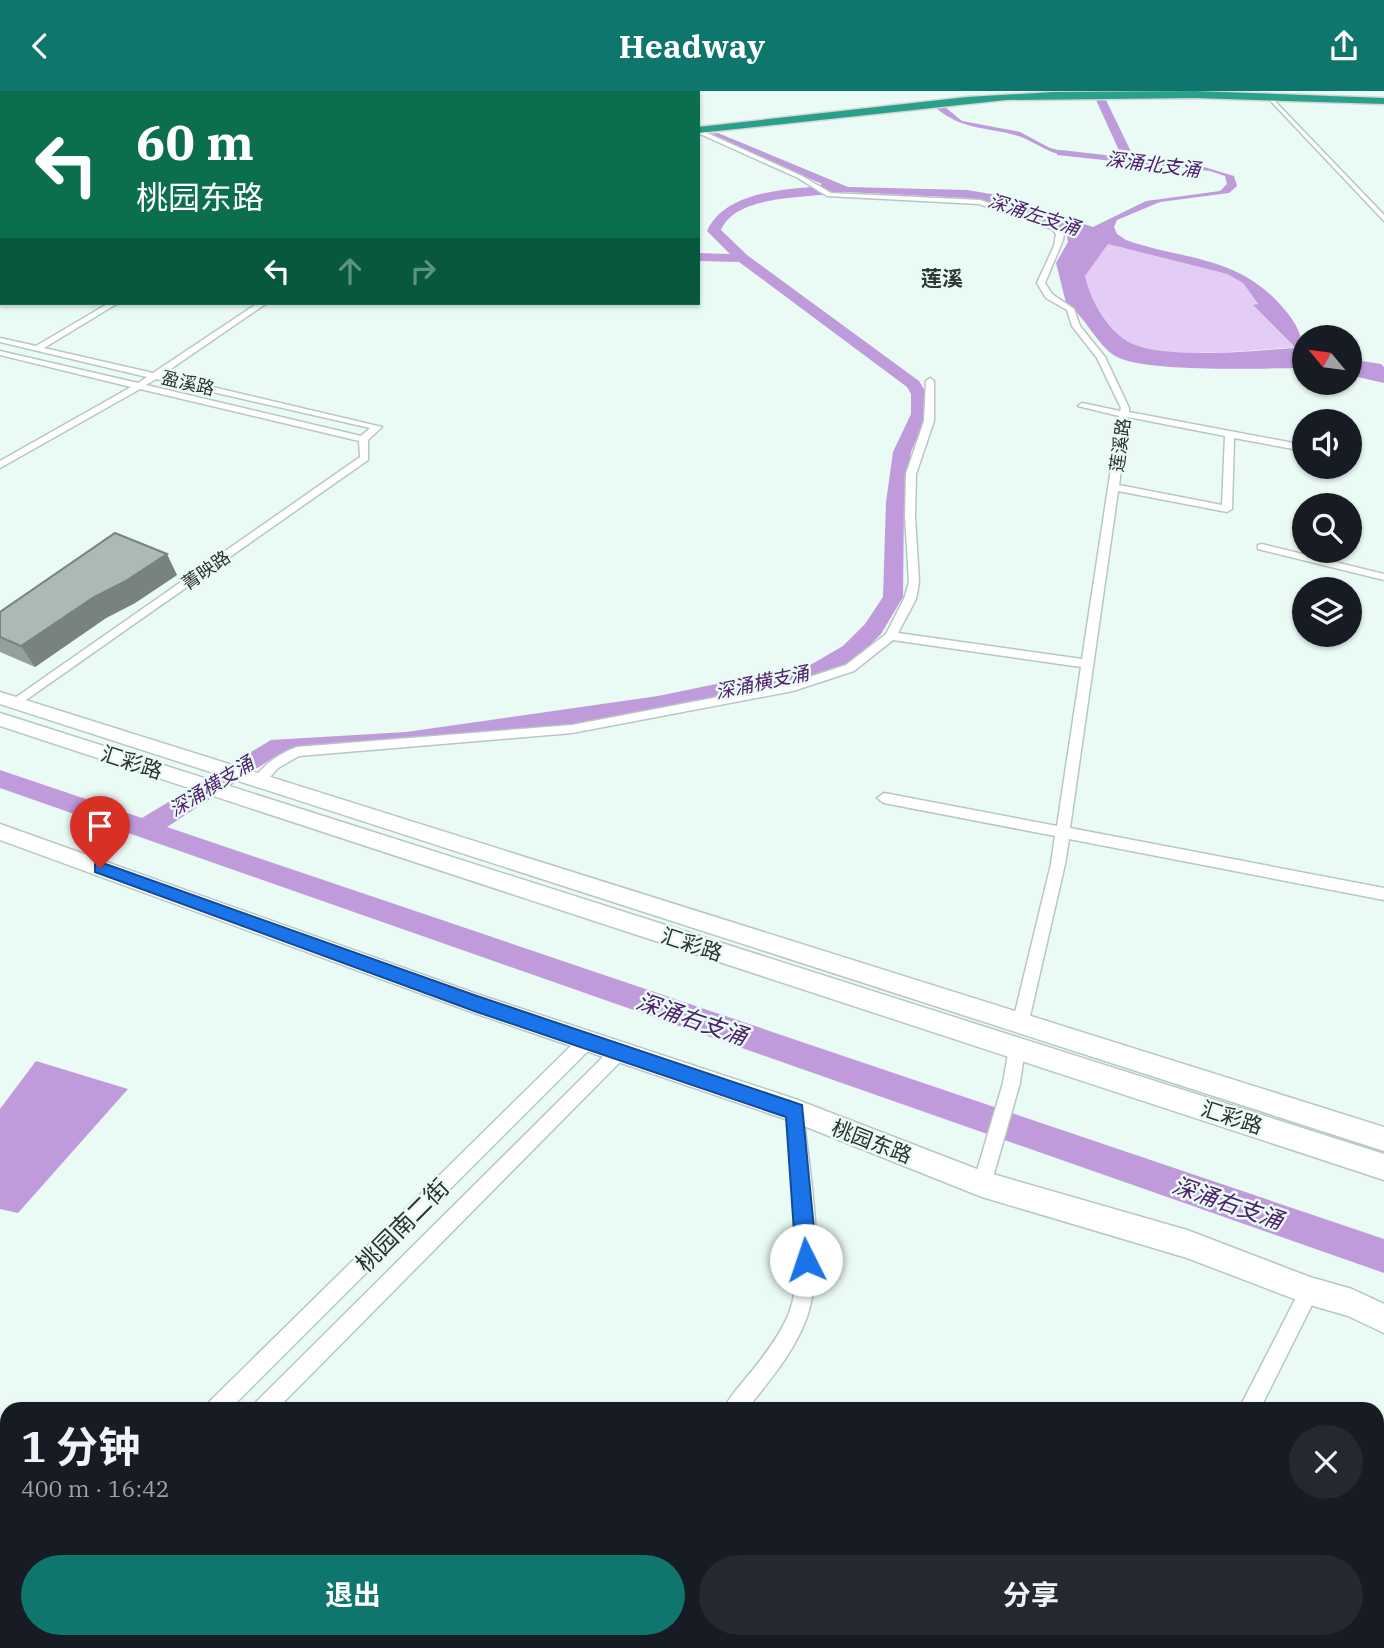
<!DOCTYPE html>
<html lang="zh">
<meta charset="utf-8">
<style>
:root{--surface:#171b24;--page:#242831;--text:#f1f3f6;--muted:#9ea1a6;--accent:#0f766e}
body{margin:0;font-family:"IBM Plex Serif","Noto Sans SC",serif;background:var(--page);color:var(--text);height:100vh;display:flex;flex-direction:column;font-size:26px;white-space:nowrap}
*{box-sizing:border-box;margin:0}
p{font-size:23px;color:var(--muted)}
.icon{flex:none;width:38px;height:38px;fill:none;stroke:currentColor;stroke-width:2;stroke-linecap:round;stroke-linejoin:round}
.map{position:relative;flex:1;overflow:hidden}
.panel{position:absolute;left:0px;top:1311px;width:1384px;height:247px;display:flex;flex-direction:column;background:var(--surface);border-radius:21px 21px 0 0;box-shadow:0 2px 5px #0004}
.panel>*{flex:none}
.hud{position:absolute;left:0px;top:0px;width:700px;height:214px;box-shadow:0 2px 5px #0004;background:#0b6e4f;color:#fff;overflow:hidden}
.needle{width:46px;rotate:299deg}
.controls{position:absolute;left:1292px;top:234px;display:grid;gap:14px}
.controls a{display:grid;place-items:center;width:70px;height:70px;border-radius:50%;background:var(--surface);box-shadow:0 2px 5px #0004;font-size:35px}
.pin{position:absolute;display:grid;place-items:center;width:60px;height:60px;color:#fff;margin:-72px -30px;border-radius:50% 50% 50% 0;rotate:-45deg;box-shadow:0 0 7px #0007}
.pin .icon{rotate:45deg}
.me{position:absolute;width:77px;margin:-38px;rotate:356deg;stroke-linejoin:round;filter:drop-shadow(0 0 5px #0008)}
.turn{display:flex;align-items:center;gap:24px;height:147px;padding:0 21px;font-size:32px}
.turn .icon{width:91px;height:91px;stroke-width:2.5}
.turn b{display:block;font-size:49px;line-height:60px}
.lanes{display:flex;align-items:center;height:66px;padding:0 21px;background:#0003;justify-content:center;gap:35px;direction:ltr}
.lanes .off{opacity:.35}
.round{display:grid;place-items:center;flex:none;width:74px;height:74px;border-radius:37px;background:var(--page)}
.headline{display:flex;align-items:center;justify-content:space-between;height:119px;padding:0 21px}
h1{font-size:42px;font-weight:700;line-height:52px}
.action{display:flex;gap:14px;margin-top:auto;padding:14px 21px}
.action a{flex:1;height:80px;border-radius:42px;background:var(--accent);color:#fff;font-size:28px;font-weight:700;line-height:80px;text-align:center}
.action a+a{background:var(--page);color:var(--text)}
header{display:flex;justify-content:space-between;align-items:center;height:91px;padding:0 21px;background:var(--accent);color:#fff;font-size:32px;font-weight:700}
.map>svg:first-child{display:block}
</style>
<header><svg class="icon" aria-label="back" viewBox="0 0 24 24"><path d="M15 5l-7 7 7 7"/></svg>Headway<svg class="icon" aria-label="share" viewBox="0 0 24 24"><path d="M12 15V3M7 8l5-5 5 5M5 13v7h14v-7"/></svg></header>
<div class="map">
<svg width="1384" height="1557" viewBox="0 0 1384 1557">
<rect width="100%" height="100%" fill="#eafaf5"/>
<g fill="#e3cdf7">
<path d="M1108,153L1227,183L1243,192L1258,214L1254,215L1296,256C1258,259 1154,271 1124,248C1105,233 1090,208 1084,185Z"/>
<polygon points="640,1551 733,1551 727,1557 712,1557 714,1553 710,1557 645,1557"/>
</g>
<g fill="#bf9bdc" fill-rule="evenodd">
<path d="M945,16L962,30L1020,41L1050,57L1066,61L1114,69L1204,76L1234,85L1237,95L1229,102L1160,111L1117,129L1114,136L1117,143L1126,149C1183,169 1232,164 1277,210C1299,234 1304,245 1304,277C1265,277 1148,282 1117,266C1097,255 1087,227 1066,212L1056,172L1068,151L1066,140L986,110L967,107L826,100L818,95L822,93L709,43L718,42L848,96L967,99L991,103L1093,136L1146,110L1220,100L1227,93L1225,85L1210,80L1058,63C1043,59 1032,49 1018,45C985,35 964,40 936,17ZM1108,153L1227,183L1243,192L1258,213L1253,214L1296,257C1258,259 1154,271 1124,248C1105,234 1090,208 1085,185Z"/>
<polygon points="1349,268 1381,273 1384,276 1384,292 1349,284"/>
<polygon points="36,970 128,998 18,1122 0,1118 0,1018"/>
</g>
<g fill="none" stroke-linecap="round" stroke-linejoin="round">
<g fill="#bf9bdc" fill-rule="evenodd">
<polygon points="590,0 604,0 605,2 591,2"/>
<polygon points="1101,6 1106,9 1134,67 1169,72 1169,76 1057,64 1057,60 1061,59 1122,66 1096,9"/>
<rect x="0" y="50" width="2" height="6"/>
<path d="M839,94L845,98L843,101C810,108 737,102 721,139L747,164L919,290L927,303V323L911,361L904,411L903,506L881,543L859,565L826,584L658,621L406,657L276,665L167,736L1384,1148V1182L0,697V679L142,727L271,649L406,641L658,605L812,573L843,555L865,533L883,506L886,411L893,361L911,323V303L907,296L739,171L698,170V162L730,163L707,140C727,96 798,98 839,94Z"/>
</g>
<g stroke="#b8c7c3" stroke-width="3">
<g id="street">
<polygon points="0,0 8,0 0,3"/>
<polygon points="175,0 183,0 172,2"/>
<polygon points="278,0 284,0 285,2 279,2"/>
<polygon points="1266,5 1270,5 1384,124 1384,130"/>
<rect x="0" y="29" width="2" height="4"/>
<path d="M698,38L802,85L831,102L980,109L1056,136L1064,143L1063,149L1045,192L1052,203L1074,218L1080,235L1105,266L1129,317V321L1304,354V360L1234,347L1232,418L1227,421L1118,400L1070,737L1384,797V809L1069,748L1065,773L1028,934L1026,939L1020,941L1014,939L1012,934L1051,773L1055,745L884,712L877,707L884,702L1057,735L1081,576L893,549L854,580L793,600L572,642L299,665L278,677L263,694H253L251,691C263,674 278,663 297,656L572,634L791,592L846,574L886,543L904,508L909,491L905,425L906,383L924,330L926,290L930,287L934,290V330L916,383L915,425L919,491L916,508L898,542L1082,568L1119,325L1078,315L1082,312L1120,320L1121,317L1097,267L1072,235L1067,219L1046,207L1037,192L1054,155L1056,143L1052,138L979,113L827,105L798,87L698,42ZM1128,326L1225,345L1222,414L1119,394Z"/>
<rect x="0" y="48" width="2" height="4"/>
<polygon points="0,208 2,208 2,212 5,212 0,213"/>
<path d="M109,212H118L44,257L153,282L258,212H267L162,284L382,336L368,349V369L16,616L12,615L10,612L12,609L360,366L359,350L140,298L0,377V370L131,296L0,264V260L138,292L147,286L0,251V247L36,255ZM156,288L370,337L361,345L146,294Z"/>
<polygon points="1262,453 1384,483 1384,489 1258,458 1258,454"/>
<polygon points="588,942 594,944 596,949 594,954 230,1318 206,1318 209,1311 582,944"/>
<polygon points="1017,950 1023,952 1025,957 1020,992 991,1093 988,1099 982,1102 976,1099 973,1093 1003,992 1009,957 1011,952"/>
<polygon points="620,953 626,955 628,960 626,965 277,1318 253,1318 256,1311 614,955"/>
<path d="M795,1012L801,1014L803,1020C809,1080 826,1165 808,1223C796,1259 770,1289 747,1318H724C729,1306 738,1297 746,1287C761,1269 776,1250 786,1229C810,1180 791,1075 787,1020L789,1014Z"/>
<polygon points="1310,1191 1317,1193 1319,1200 1260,1318 1239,1318 1303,1193"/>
<polygon points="7,1513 7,1539 0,1542 0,1516"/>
<polygon points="14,1550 40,1550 37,1557 12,1557"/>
<polygon points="326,1550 351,1550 353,1557 329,1557"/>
<polygon points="532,1550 558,1550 555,1557 530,1557"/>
<polygon points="1123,1550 1146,1550 1143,1557 1121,1557"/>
</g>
</g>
<g stroke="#b8c7c3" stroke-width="3">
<g id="secondary">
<polygon points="303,0 313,0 301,2"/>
<polygon points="507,0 519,0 521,2 508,2"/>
<polygon points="0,138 2,138 0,145"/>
<polygon points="0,601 1384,1036 1384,1060 0,613"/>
<polygon points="0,622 1384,1063 1384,1089 0,635"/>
<polygon points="0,733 477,903 795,1008 982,1080 1187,1139 1310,1186 1352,1198 1384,1213 1384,1242 1348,1225 1310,1214 1187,1167 982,1106 794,1031 477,923 0,749"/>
</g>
</g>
<g stroke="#d5d6d6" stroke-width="3">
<g id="highway">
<polygon points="1195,0 1384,7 1384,13 1195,7 1006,9 698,42 698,36 967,6 1053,1"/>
<rect x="0" y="147" width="2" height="8"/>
</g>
</g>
<use href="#street" fill="#fff" fill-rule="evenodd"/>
<use href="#secondary" fill="#fff" fill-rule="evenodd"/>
<use href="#highway" fill="#29a089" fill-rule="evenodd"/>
</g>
<g fill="#93a09d">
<polygon points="177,484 135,512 106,527 35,576 0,561 0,521"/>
<polygon points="1190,1550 1253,1550 1259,1557 1185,1557"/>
</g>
<g fill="#78827f">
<polygon points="2,190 2,205 0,205 0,191"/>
<polygon points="167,463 177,484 135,512 106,527 35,576 21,555 94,506"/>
</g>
<g fill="#abbab6" stroke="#78827f" stroke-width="2">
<polygon points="2,159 2,190 0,191 0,160"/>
<polygon points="115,442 167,463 124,491 94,506 21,555 0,546 0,521"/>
<polygon points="1210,1550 1253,1550 1259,1557 1205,1557"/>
</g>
<polygon fill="#1a73e8" stroke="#114b97" stroke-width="2" points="100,771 477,905 802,1014 817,1169 814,1176 806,1179 799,1176 796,1169 786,1026 477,921 95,781 95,773"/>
<g text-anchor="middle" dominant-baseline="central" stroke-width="5" stroke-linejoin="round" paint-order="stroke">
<g font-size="18" fill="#2c3230" stroke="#eafaf5">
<text transform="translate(188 292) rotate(13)">盈溪路</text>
<text transform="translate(1120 354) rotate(-82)">莲溪路</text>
<text transform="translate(206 479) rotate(-35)">菁映路</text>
</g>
<g font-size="19" font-style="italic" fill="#4f206c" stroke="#eafaf5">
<text transform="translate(1153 73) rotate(7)">深涌北支涌</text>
<text transform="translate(1034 123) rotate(18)">深涌左支涌</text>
<text transform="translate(762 591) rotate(-12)">深涌横支涌</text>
<text transform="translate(211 695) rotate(-32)">深涌横支涌</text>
</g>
<g font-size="21" font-weight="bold" fill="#2c3935" stroke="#eafaf5">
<text x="942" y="187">莲溪</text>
</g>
<g font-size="21" fill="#2c3230" stroke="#eafaf5">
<text transform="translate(132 671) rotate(18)">汇彩路</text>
<text transform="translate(692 853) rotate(18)">汇彩路</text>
<text transform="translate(1232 1026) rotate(18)">汇彩路</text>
<text transform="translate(872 1050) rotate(21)">桃园东路</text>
</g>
<g font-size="23" font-style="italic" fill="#4f206c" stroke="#eafaf5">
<text transform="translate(692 927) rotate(19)">深涌右支涌</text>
<text transform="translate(1228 1111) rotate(19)">深涌右支涌</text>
</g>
<g font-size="24" fill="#2c3230" stroke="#eafaf5">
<text transform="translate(402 1134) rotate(-45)">桃园南二街</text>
</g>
</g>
</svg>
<div class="controls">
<a><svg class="needle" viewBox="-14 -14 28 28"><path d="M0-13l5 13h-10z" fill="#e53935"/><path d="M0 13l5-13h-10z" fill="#9ea1a6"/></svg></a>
<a><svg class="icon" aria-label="sound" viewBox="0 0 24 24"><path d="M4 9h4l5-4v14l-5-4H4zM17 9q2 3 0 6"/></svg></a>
<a><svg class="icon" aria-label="search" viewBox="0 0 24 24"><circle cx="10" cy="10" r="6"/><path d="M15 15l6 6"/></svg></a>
<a><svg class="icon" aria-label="layers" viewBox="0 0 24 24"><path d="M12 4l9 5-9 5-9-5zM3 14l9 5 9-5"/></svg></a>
</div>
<div class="pin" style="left:100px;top:777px;background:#d93025"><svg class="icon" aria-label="arrive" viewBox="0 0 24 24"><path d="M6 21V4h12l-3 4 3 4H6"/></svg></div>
<svg class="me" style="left:806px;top:1169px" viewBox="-20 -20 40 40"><circle r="19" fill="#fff"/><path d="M0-13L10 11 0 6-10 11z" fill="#1a73e8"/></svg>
<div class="hud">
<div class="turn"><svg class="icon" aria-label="left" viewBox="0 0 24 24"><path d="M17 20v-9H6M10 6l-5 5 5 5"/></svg><div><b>60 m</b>桃园东路</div></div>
<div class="lanes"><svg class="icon" aria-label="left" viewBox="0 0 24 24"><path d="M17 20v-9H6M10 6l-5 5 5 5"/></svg><svg class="icon off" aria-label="ahead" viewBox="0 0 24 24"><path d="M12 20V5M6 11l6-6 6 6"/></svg><svg class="icon off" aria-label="right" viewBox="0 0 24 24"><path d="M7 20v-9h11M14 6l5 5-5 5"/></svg></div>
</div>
<section class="panel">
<div class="headline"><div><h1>1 分钟</h1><p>400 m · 16:42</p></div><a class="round"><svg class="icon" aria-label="close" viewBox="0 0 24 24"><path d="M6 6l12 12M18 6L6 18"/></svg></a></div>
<div class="action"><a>退出</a><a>分享</a></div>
</section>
</div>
